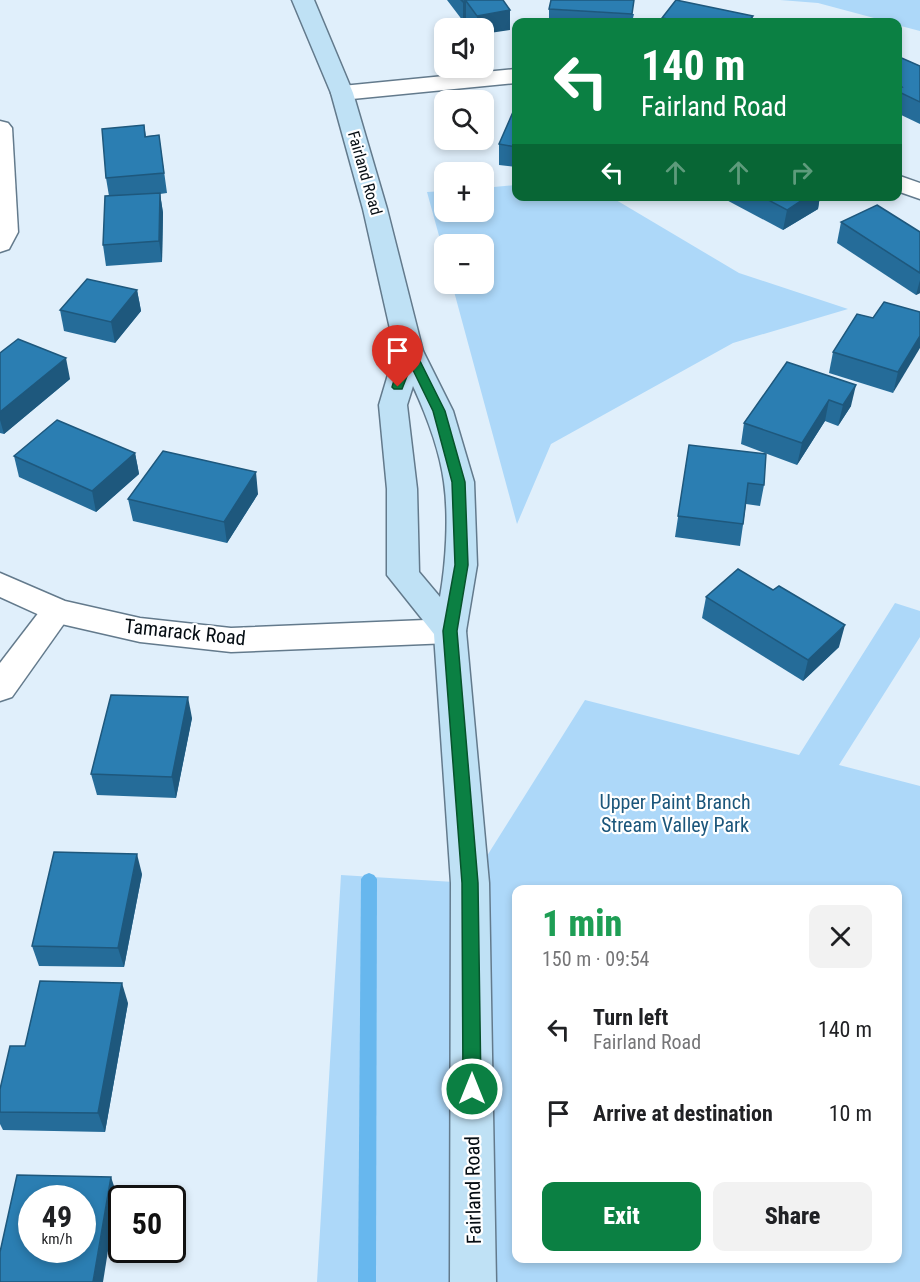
<!DOCTYPE html>
<meta charset="utf-8">
<style>
:root{--surface:#fff;--page:#f2f2f2;--text:#202124;--muted:#757577;--accent:#0b8043}
body{margin:0;font-family:"Roboto Condensed",sans-serif;background:var(--page);color:var(--text);height:100vh;display:flex;flex-direction:column;font-size:22px;white-space:nowrap}
*{box-sizing:border-box;margin:0}
p{font-size:20px;color:var(--muted)}
.icon{flex:none;width:33px;height:33px;fill:none;stroke:currentColor;stroke-width:2;stroke-linecap:round;stroke-linejoin:round}
.map{position:relative;flex:1;overflow:hidden}
.sheet{position:absolute;left:512px;top:885px;width:390px;height:378px;display:flex;flex-direction:column;background:var(--surface);border-radius:12px;box-shadow:0 3px 9px #0003}
.sheet>*{flex:none}
.banner{position:absolute;left:512px;top:18px;width:390px;height:183px;border-radius:12px;box-shadow:0 3px 9px #0003;background:#0b8043;color:#fff;overflow:hidden}
.controls{position:absolute;left:434px;top:18px;display:grid;gap:12px}
.controls a{display:grid;place-items:center;width:60px;height:60px;border-radius:12px;background:var(--surface);box-shadow:0 3px 9px #0003;font-size:30px}
.speed{position:absolute;left:18px;top:1185px;display:flex;gap:12px;font-size:30px;font-weight:700;text-align:center}
.speed>*{display:grid;place-content:center;width:78px;height:78px;border-radius:50%;background:var(--surface);box-shadow:0 3px 9px #0003;line-height:1}
.speed small{font-size:15px;font-weight:400}
.speed .limit{border:3px solid #111;border-radius:9px;background:#fff;color:#111}
.pin{position:absolute;display:grid;place-items:center;width:51px;height:51px;color:#fff;margin:-62px -26px;border-radius:50% 50% 50% 0;rotate:-45deg;box-shadow:0 0 6px #0007}
.pin .icon{rotate:45deg}
.me{position:absolute;width:66px;margin:-33px;rotate:0deg;stroke-linejoin:round;filter:drop-shadow(0 0 4px #0008)}
.turn{display:flex;align-items:center;gap:21px;height:126px;padding:0 30px;font-size:27px}
.turn .icon{width:78px;height:78px;stroke-width:2.5}
.turn b{display:block;font-size:42px;line-height:51px}
.lanes{display:flex;align-items:center;height:57px;padding:0 30px;background:#0003;justify-content:center;gap:30px;direction:ltr}
.lanes .off{opacity:.35}
.round{display:grid;place-items:center;flex:none;width:63px;height:63px;border-radius:12px;background:var(--page)}
.headline{display:flex;align-items:center;justify-content:space-between;height:102px;padding:0 30px}
h1{font-size:36px;font-weight:800;line-height:45px;color:#1e9e55}
.cta{display:flex;gap:12px;margin-top:auto;padding:12px 30px}
.cta a{flex:1;height:69px;border-radius:12px;background:var(--accent);color:#fff;font-size:24px;font-weight:800;line-height:69px;text-align:center}
.cta a+a{background:var(--page);color:var(--text)}
ul{padding:0;list-style:none}
li{display:flex;align-items:center;gap:18px;height:84px;padding:0 30px}
li div{flex:1}
li b{display:block;font-size:22px}
li em{font-style:normal}
.map>svg:first-child{display:block}
</style>
<div class="map">
<svg width="920" height="1282" viewBox="0 0 920 1282">
<rect width="100%" height="100%" fill="#e0effb"/>
<g fill="#add8f9" fill-rule="evenodd">
<polygon points="780,0 920,0 920,31 897,25 897,22 889,22 818,3"/>
<polygon points="516,185 516,196 611,197 739,273 848,309 733,343 551,444 517,524 452,284 483,284 483,244 444,244 444,254 427,192 444,191 444,212 483,212 483,188"/>
<path d="M895,603L920,611V637L839,765L920,786V1282H317L341,875L470,883L585,700L799,755ZM516,890H897V1258H516Z"/>
</g>
<g fill="none" stroke-linecap="round" stroke-linejoin="round">
<polygon fill="#67b7ee" fill-rule="evenodd" points="369,873 374,875 377,879 376,1282 358,1282 361,879 364,875"/>
<g stroke="#637a8c" stroke-width="3">
<g id="minor">
<polygon points="516,69 516,83 342,100 334,98 331,93 334,88 342,86"/>
<polygon points="0,121 8,123 12,128 18,232 9,249 0,252"/>
<polygon points="897,175 920,183 920,199 897,191"/>
<polygon points="57,599 68,603 73,611 12,697 0,701 0,663 46,603"/>
</g>
</g>
<g stroke="#637a8c" stroke-width="3">
<polygon id="tertiary" points="0,573 65,601 140,618 231,628 450,619 462,623 466,631 462,639 450,643 231,652 140,642 57,623 0,597"/>
</g>
<g stroke="#637a8c" stroke-width="3">
<path id="secondary" d="M292,0H314L353,93L387,209L423,351L453,411L474,482L477,565L466,631L489,883L496,1282H450L451,883L434,634L387,575V489L379,405L395,351L363,209L331,93ZM413,386C426,414 440,451 444,482C449,517 446,563 440,597L419,572L417,489L407,405Z"/>
</g>
<use href="#minor" fill="#fff" fill-rule="evenodd"/>
<use href="#tertiary" fill="#fff" fill-rule="evenodd"/>
<use href="#secondary" fill="#bfe1f5" fill-rule="evenodd"/>
</g>
<g fill="#256c99">
<polygon points="447,0 503,0 510,10 510,30 472,28 466,21 463,21"/>
<polygon points="549,9 634,14 632,22 549,22"/>
<polygon points="753,16 752,22 662,22 662,18"/>
<polygon points="897,56 920,66 920,124 897,113"/>
<polygon points="516,113 516,167 499,165 499,144"/>
<polygon points="144,125 146,136 159,135 167,193 160,194 163,213 162,262 106,266 103,245 109,196 106,178"/>
<polygon points="719,196 820,196 818,209 783,230"/>
<polygon points="841,222 920,232 920,293 916,295 837,243"/>
<polygon points="137,290 141,311 115,343 64,331 60,310"/>
<polygon points="920,312 893,393 829,373 833,352 873,318"/>
<polygon points="0,353 70,379 4,434 0,433"/>
<polygon points="787,362 851,406 838,426 825,421 797,465 741,444 744,423"/>
<polygon points="689,445 764,485 760,506 746,504 740,546 675,537"/>
<polygon points="135,453 139,474 96,512 19,477 14,456"/>
<polygon points="258,494 227,543 133,521 128,499"/>
<polygon points="706,597 839,647 803,681 702,618"/>
<polygon points="192,718 176,798 97,795 91,774"/>
<polygon points="142,874 124,967 39,966 32,946"/>
<polygon points="128,1003 105,1132 3,1130 0,1124 0,1089 25,1046"/>
</g>
<g fill="#1e587d">
<polygon points="466,1 466,21 463,21 463,2"/>
<polygon points="510,10 510,30 483,34 483,28 477,28 477,16"/>
<polygon points="160,193 163,213 162,262 159,241"/>
<polygon points="808,196 820,196 818,209 783,230 787,210"/>
<polygon points="920,280 920,293 916,295"/>
<polygon points="137,290 141,311 115,343 111,322"/>
<polygon points="920,336 920,348 893,393 898,372"/>
<polygon points="66,358 70,379 4,434 0,420 0,412"/>
<polygon points="856,385 851,406 838,426 843,405"/>
<polygon points="829,400 825,421 797,465 802,443"/>
<polygon points="135,453 139,474 96,512 92,491"/>
<polygon points="256,472 258,494 227,543 224,522"/>
<polygon points="845,625 839,647 803,681 808,660"/>
<polygon points="188,697 192,718 176,798 172,777"/>
<polygon points="137,854 142,874 124,967 118,948"/>
<polygon points="122,983 128,1003 105,1132 98,1113"/>
<polygon points="111,1177 117,1195 103,1282 93,1282"/>
</g>
<g fill="#2b7eb2" stroke="#1e587d" stroke-width="1.5" fill-rule="evenodd">
<polygon points="461,0 503,0 510,10 477,16 466,1 463,2"/>
<polygon points="551,0 634,0 632,14 549,9"/>
<polygon points="676,0 753,16 748,22 685,22 662,18"/>
<polygon points="897,56 920,66 920,102 897,91 897,89 902,87 897,84"/>
<polygon points="513,112 516,113 516,147 499,144"/>
<polygon points="144,125 145,137 159,135 164,173 106,178 102,129"/>
<polygon points="160,193 159,241 103,245 105,196"/>
<polygon points="761,196 808,196 787,210"/>
<polygon points="877,205 920,232 920,273 841,222"/>
<polygon points="87,279 137,290 111,322 60,310"/>
<polygon points="884,302 920,312 920,336 898,372 833,352 857,314 873,318"/>
<polygon points="18,339 66,358 0,412 0,353"/>
<polygon points="787,362 856,385 843,405 829,400 802,443 744,423"/>
<polygon points="57,420 135,453 92,491 14,456"/>
<polygon points="689,445 766,454 764,485 748,483 743,524 678,516"/>
<polygon points="163,451 256,472 224,522 128,499"/>
<polygon points="738,569 773,590 779,586 845,625 808,660 706,597"/>
<polygon points="111,695 188,697 172,777 91,774"/>
<polygon points="54,852 137,854 118,948 32,946"/>
<polygon points="40,981 122,983 98,1113 0,1112 0,1089 10,1046 25,1046"/>
<path d="M17,1175L111,1177L93,1282H0V1252ZM32,1198H82V1250H32Z"/>
</g>
<polygon fill="#0b8043" stroke="#07532c" stroke-width="1.5" points="409,348 415,351 445,411 465,482 468,565 457,631 478,883 481,1089 478,1094 472,1097 466,1094 463,1089 462,883 443,631 455,565 452,482 433,411 411,366 402,389 394,389 392,387 403,351"/>
<g text-anchor="middle" dominant-baseline="central" stroke-width="4.5" stroke-linejoin="round" paint-order="stroke">
<g font-size="16" fill="#050d13" stroke="#fff">
<text transform="translate(365 173) rotate(74)">Fairland Road</text>
</g>
<g font-size="20" fill="#050d13" stroke="#fff">
<text transform="translate(185 632) rotate(6)">Tamarack Road</text>
<text transform="translate(473 1190) rotate(-91)">Fairland Road</text>
</g>
<g font-size="20" fill="#1b567b" stroke="#fff">
<text x="675" y="802">Upper Paint Branch<tspan x="675" dy="23">Stream Valley Park</tspan></text>
</g>
</g>
</svg>
<div class="controls">
<a><svg class="icon" aria-label="sound" viewBox="0 0 24 24"><path d="M4 9h4l5-4v14l-5-4H4zM17 9q2 3 0 6"/></svg></a>
<a><svg class="icon" aria-label="search" viewBox="0 0 24 24"><circle cx="10" cy="10" r="6"/><path d="M15 15l6 6"/></svg></a>
<a>+</a>
<a>−</a>
</div>
<div class="speed"><div>49<small>km/h</small></div><div class="limit">50</div></div>
<div class="pin" style="left:398px;top:387px;background:#d93025"><svg class="icon" aria-label="arrive" viewBox="0 0 24 24"><path d="M6 21V4h12l-3 4 3 4H6"/></svg></div>
<svg class="me" style="left:472px;top:1089px" viewBox="-20 -20 40 40"><circle r="17" fill="#0b8043" stroke="#fff" stroke-width="3"/><path d="M0-11L8 9 0 5-8 9z" fill="#fff"/></svg>
<div class="banner">
<div class="turn"><svg class="icon" aria-label="left" viewBox="0 0 24 24"><path d="M17 20v-9H6M10 6l-5 5 5 5"/></svg><div><b>140 m</b>Fairland Road</div></div>
<div class="lanes"><svg class="icon" aria-label="left" viewBox="0 0 24 24"><path d="M17 20v-9H6M10 6l-5 5 5 5"/></svg><svg class="icon off" aria-label="ahead" viewBox="0 0 24 24"><path d="M12 20V5M6 11l6-6 6 6"/></svg><svg class="icon off" aria-label="ahead" viewBox="0 0 24 24"><path d="M12 20V5M6 11l6-6 6 6"/></svg><svg class="icon off" aria-label="right" viewBox="0 0 24 24"><path d="M7 20v-9h11M14 6l5 5-5 5"/></svg></div>
</div>
<section class="sheet">
<div class="headline"><div><h1>1 min</h1><p>150 m · 09:54</p></div><a class="round"><svg class="icon" aria-label="close" viewBox="0 0 24 24"><path d="M6 6l12 12M18 6L6 18"/></svg></a></div>
<ul>
<li><svg class="icon" aria-label="left" viewBox="0 0 24 24"><path d="M17 20v-9H6M10 6l-5 5 5 5"/></svg><div><b>Turn left</b><p>Fairland Road</p></div><em>140 m</em></li>
<li><svg class="icon" aria-label="arrive" viewBox="0 0 24 24"><path d="M6 21V4h12l-3 4 3 4H6"/></svg><div><b>Arrive at destination</b></div><em>10 m</em></li>
</ul>
<div class="cta"><a>Exit</a><a>Share</a></div>
</section>
</div>
